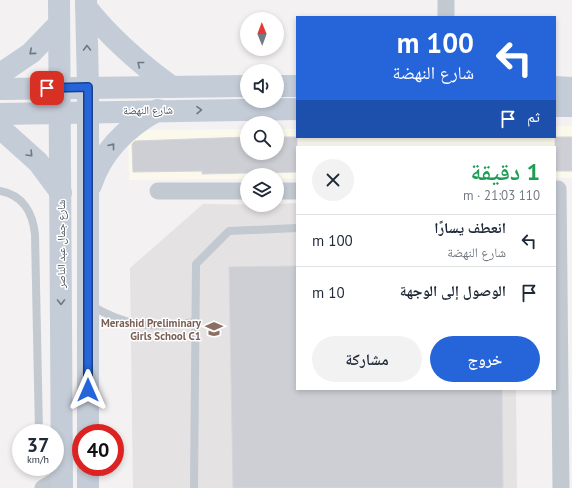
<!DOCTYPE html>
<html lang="ar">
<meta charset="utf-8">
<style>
:root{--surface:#fff;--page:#f2f2f3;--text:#1f2937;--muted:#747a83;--line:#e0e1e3;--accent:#2565d9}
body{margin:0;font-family:"PT Sans","Noto Naskh Arabic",sans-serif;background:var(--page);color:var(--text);direction:rtl;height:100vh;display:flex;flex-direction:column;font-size:15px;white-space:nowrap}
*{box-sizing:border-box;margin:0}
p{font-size:13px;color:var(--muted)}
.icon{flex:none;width:22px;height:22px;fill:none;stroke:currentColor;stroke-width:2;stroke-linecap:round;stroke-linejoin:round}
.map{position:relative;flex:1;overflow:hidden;direction:ltr}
.drawer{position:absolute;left:296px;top:146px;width:260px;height:244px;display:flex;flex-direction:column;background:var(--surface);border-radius:0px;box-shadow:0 2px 6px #0003;direction:rtl}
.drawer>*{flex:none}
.guide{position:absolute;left:296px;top:16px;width:260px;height:122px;border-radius:0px;box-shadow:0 2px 6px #0003;direction:rtl;background:#2565d9;color:#fff;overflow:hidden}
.needle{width:26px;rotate:359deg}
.buttons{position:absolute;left:240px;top:12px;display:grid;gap:8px}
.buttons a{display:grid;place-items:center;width:44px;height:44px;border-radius:50%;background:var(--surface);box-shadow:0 2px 6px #0003;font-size:20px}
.speed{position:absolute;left:12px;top:424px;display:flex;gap:8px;font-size:20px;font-weight:700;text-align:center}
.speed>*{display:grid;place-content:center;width:52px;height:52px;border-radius:50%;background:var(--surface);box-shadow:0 2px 6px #0003;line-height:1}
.speed small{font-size:10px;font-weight:400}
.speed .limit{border:6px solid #d22;background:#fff;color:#111}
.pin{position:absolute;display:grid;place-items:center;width:34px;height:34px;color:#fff;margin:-17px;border-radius:8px;box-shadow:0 2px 6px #0006}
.me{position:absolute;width:44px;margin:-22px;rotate:0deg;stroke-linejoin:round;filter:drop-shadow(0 0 3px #0008)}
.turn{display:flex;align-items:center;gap:14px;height:84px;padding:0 16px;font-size:18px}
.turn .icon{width:52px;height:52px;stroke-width:2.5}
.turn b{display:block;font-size:28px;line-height:34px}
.then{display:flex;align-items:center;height:38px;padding:0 16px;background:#0003;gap:8px;font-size:15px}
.round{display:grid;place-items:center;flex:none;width:42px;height:42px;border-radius:21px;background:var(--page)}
.summary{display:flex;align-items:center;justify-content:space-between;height:68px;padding:0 16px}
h1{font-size:24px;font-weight:600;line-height:30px;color:#1e9e55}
.primary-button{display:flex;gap:8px;margin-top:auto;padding:8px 16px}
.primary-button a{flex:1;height:46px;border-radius:24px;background:var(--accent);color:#fff;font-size:16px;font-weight:600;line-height:46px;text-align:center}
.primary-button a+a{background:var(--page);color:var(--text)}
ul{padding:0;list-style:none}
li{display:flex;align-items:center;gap:12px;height:52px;padding:0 16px;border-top:1px solid var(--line)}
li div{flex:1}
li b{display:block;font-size:15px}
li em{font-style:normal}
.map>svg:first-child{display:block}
</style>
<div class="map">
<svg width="572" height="488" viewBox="0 0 572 488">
<rect width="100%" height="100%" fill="#f3f1f1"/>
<polygon fill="#fbf8ec" points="555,126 572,126 572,178 555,178 555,147 297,147 297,179 277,179 277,175 247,175 247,179 129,180 128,130 247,129 247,153 277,153 277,129 297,129 297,137 555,137"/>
<polygon fill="#e4e2e2" points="297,203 297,389 516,389 517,488 133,488 130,268 203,204 277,205 277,204"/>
<g fill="#cecfd5" stroke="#d5d6db">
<polygon points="247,137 247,153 277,153 277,137 297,137 297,172 202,174 202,171 133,172 132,144 135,141"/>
<rect x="555" y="137" width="17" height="34"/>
<polygon points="297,266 297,389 502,389 503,488 233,488 229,267"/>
</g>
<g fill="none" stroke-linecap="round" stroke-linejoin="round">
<g stroke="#c2c9d1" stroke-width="8">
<path d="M0,191C23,195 33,213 35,235L39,433"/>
<path d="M90,305C128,327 151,329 194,322"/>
<polyline points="194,488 196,264 229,231 297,228"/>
</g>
<g stroke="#c2c9d1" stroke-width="17">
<polyline points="446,0 446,17"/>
<polyline points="558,189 561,488"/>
<polyline points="158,191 247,191"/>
<polyline points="277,191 297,191"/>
<polyline points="43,488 55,481 62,473"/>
</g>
<g stroke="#c4ccd8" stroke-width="22">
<polyline points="59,0 62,488"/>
<polyline points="86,0 88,87 88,433"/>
<path d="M86,7C111,39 139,63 172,87"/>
<polyline points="0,74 31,53 59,24"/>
<polyline points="277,86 297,86"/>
<polyline points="555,87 572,88"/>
<polyline points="0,89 247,86"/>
<polyline points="555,106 572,106"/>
<polyline points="0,114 297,109"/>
<polyline points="0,128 38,162 61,193"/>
<path d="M91,185C102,151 127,127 158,110"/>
<polyline points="88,467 88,488"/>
</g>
</g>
<defs><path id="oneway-chevron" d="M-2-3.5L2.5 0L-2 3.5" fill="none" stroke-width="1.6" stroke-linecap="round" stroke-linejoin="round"/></defs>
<g stroke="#6e7782">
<use href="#oneway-chevron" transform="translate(87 48) rotate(-91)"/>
<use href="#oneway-chevron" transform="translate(32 52) rotate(140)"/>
<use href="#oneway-chevron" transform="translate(140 64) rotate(-141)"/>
<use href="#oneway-chevron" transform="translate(199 110) rotate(-1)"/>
<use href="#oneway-chevron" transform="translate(112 146) rotate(-52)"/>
<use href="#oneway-chevron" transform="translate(30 154) rotate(46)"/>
<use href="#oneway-chevron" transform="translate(61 302) rotate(90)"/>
</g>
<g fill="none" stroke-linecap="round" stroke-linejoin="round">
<g stroke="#18428d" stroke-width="10">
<polyline id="route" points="47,88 88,87 88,390"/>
</g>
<use href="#route" stroke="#2565d9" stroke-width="7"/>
</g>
<defs>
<g id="school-bare" transform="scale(1.38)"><path d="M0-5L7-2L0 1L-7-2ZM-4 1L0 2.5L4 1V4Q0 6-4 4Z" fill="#8d6e63" stroke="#fff" stroke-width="2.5" paint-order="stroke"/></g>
</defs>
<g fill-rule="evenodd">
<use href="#school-bare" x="214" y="329"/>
</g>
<g text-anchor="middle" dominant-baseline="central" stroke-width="3" stroke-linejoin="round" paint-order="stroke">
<g font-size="11" fill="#49525d" stroke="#fff">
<text transform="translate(148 110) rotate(-1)">شارع النهضة</text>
<text transform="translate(61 244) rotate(-90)">شارع جمال عبد الناصر</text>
</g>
<g font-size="11" font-weight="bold" fill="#785e54" stroke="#fff" text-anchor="end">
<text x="201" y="323">Merashid Preliminary<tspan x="201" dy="13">Girls School C1</tspan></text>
</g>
</g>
</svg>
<div class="buttons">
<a><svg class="needle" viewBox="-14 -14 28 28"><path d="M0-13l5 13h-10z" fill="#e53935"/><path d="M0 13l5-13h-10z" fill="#747a83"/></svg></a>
<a><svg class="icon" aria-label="sound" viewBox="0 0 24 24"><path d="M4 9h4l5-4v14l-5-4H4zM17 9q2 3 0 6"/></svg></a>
<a><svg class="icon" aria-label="search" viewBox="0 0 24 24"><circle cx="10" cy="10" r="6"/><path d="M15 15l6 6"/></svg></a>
<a><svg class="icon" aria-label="layers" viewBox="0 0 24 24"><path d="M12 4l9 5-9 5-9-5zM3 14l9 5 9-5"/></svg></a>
</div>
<div class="speed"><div>37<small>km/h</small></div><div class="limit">40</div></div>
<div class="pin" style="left:47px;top:88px;background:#d93025"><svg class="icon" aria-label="arrive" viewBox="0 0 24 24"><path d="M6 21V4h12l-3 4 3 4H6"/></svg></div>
<svg class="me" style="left:88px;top:390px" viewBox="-20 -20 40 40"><path d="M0-17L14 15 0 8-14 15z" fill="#2565d9" stroke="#fff" stroke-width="4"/></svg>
<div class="guide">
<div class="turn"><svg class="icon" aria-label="left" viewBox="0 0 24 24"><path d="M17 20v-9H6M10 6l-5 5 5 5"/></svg><div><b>100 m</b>شارع النهضة</div></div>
<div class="then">ثم<svg class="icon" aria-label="arrive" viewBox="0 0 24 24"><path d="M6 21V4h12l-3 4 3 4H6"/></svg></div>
</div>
<section class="drawer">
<div class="summary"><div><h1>1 دقيقة</h1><p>110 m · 21:03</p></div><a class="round"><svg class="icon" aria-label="close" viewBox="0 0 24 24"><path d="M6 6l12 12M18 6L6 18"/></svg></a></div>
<ul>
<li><svg class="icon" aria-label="left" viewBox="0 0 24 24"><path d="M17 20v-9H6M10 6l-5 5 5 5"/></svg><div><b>انعطف يسارًا</b><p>شارع النهضة</p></div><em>100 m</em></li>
<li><svg class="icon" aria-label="arrive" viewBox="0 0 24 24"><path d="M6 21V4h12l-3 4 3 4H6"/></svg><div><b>الوصول إلى الوجهة</b></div><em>10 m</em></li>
</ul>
<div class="primary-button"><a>خروج</a><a>مشاركة</a></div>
</section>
</div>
